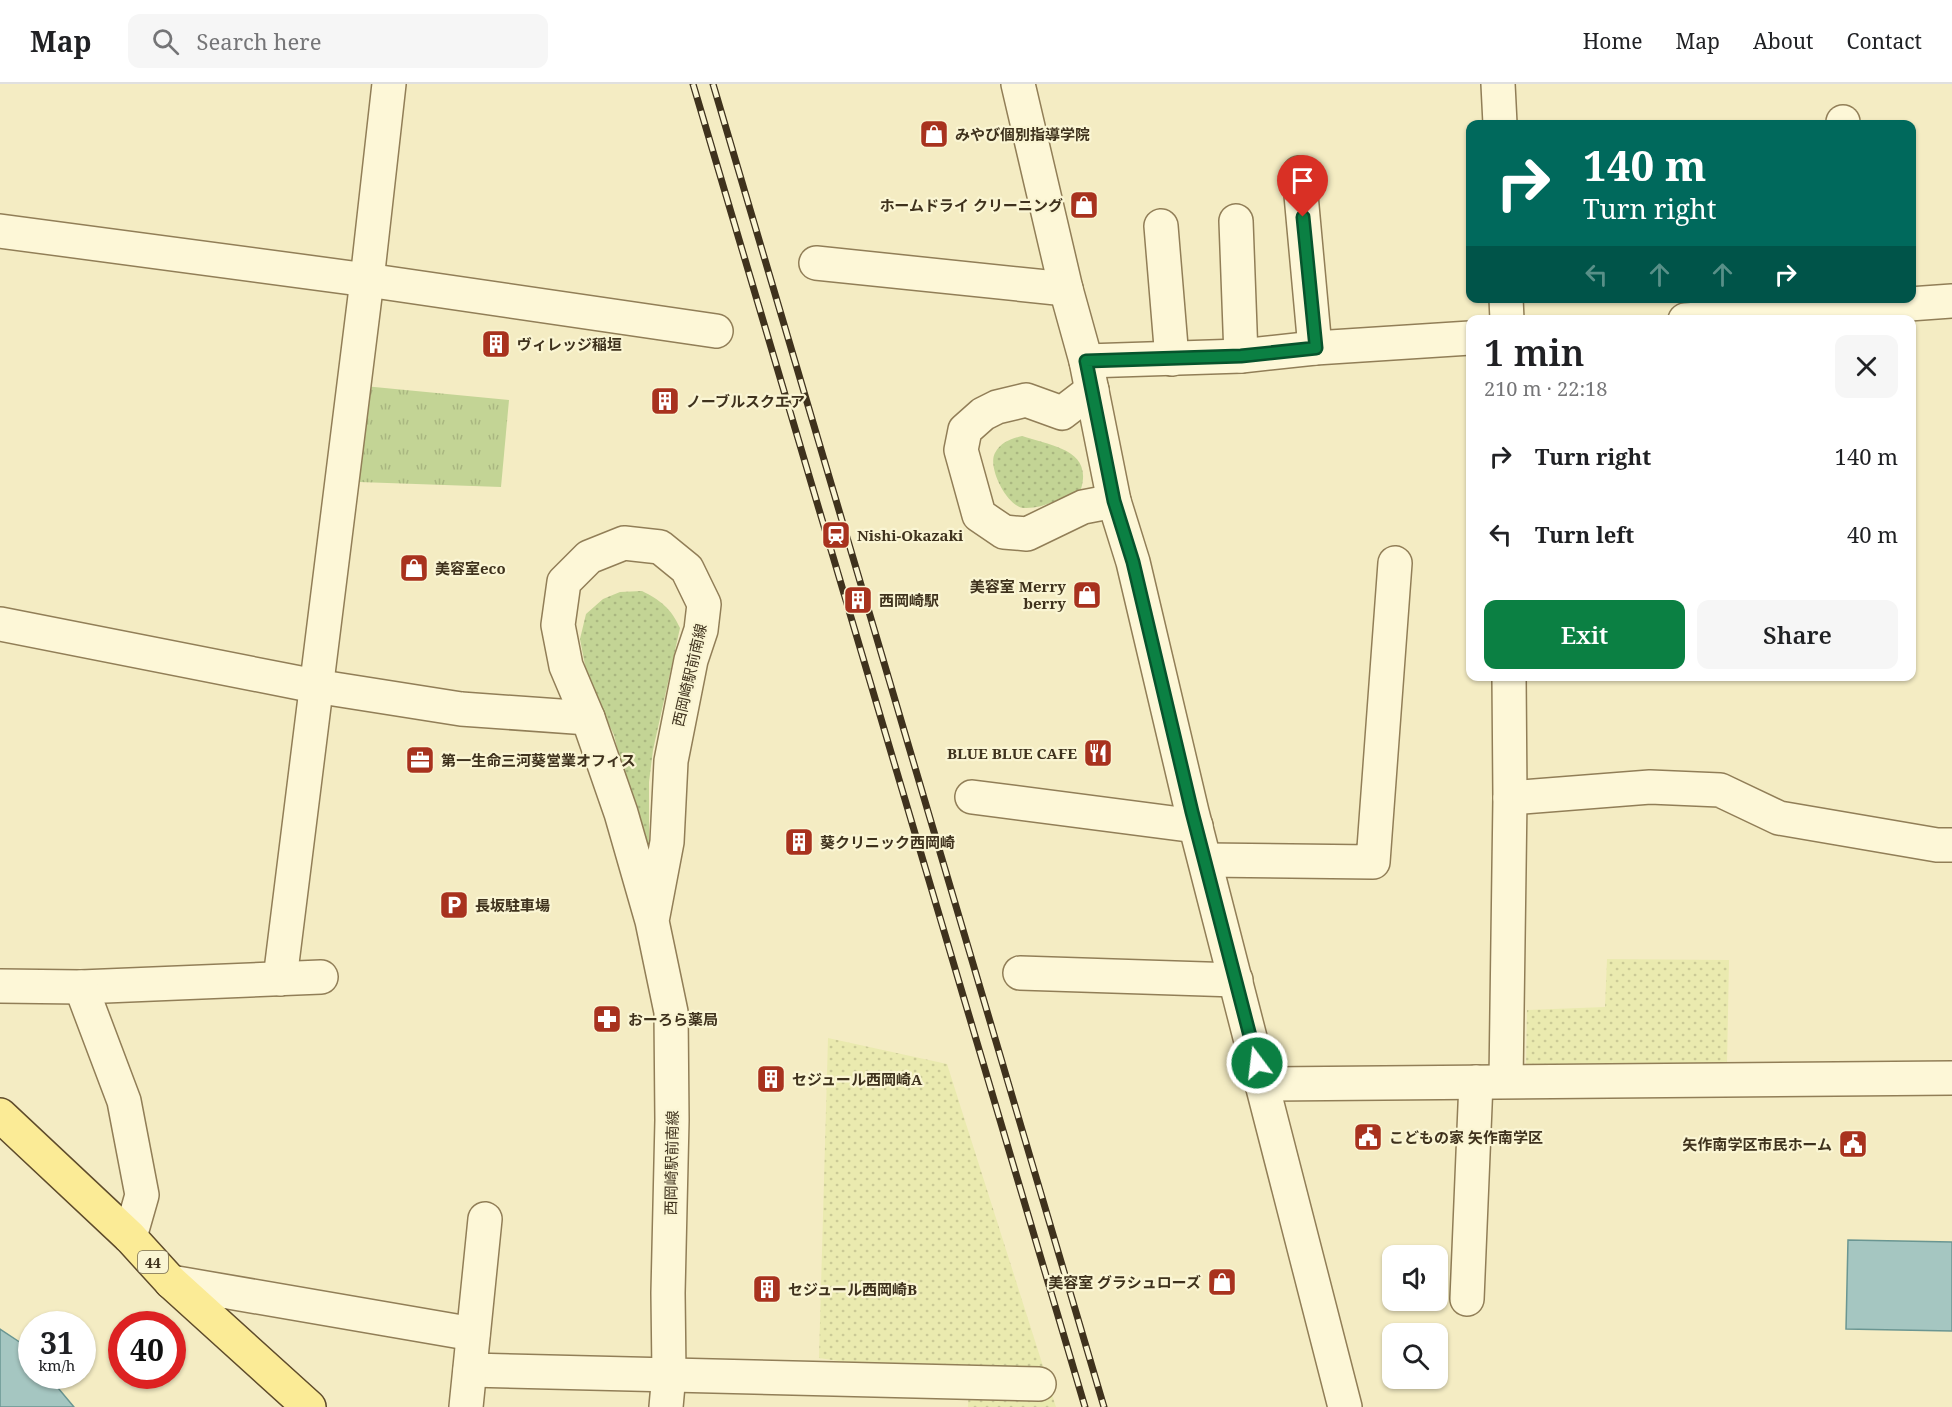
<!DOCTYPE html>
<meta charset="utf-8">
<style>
:root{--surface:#fff;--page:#f6f6f6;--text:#202124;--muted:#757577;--line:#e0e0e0;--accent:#0b8043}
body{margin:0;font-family:"Noto Serif","Noto Sans JP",serif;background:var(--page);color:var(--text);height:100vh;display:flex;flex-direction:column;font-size:22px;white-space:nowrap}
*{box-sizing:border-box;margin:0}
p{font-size:20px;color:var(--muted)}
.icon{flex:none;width:33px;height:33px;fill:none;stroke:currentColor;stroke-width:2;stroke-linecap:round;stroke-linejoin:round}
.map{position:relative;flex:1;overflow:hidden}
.details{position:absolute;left:1466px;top:231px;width:450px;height:366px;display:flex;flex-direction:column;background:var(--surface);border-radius:12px;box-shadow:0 2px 4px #0004}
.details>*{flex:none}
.hud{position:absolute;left:1466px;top:36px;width:450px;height:183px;border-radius:12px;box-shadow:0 2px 4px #0004;background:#00695c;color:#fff;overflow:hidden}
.tools{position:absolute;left:1382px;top:1161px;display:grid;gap:12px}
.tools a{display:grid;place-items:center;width:66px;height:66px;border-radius:12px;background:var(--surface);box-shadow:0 2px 4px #0004;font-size:30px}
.speed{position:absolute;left:18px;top:1227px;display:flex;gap:12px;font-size:30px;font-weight:700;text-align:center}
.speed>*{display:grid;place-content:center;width:78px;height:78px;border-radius:50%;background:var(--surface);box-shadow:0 2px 4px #0004;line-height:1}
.speed small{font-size:15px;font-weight:400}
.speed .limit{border:9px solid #d22;background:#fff;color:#111}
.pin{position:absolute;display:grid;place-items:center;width:51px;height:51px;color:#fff;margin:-62px -26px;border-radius:50% 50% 50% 0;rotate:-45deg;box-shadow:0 0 6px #0007}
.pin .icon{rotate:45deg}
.me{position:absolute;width:66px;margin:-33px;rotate:345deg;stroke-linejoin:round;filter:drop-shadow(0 0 4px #0008)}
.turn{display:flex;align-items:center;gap:21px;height:126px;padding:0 18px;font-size:27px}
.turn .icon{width:78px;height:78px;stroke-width:2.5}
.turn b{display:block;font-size:42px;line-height:51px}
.lanes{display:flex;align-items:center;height:57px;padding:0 18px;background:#0003;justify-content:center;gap:30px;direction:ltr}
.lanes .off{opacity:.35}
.round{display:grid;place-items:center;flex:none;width:63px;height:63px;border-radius:12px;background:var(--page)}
.headline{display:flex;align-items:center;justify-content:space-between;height:102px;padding:0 18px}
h1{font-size:36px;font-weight:600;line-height:45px}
.cta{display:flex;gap:12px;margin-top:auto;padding:12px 18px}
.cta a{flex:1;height:69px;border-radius:12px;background:var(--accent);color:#fff;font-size:24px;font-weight:600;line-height:69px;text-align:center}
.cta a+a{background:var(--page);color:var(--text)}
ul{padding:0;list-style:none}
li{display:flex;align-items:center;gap:18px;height:78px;padding:0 18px}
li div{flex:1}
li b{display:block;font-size:22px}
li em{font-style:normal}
header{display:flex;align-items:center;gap:36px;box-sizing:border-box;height:84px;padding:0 30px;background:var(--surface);border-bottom:2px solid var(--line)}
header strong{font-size:28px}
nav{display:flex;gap:33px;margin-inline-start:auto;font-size:21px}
.search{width:420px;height:54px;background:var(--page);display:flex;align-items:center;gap:15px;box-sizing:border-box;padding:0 21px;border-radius:12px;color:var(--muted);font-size:22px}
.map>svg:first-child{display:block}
</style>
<header>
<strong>Map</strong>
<div class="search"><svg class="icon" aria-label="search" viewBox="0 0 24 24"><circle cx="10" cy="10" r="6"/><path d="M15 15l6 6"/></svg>Search here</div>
<nav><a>Home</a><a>Map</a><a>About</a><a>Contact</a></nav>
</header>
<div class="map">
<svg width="1952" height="1323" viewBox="0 0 1952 1323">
<defs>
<pattern id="farmland-dots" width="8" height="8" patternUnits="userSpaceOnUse" patternTransform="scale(1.5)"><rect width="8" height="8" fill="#eaeaaf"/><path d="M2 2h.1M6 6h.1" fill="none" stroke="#cac996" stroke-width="1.8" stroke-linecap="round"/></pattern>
<pattern id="grass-dots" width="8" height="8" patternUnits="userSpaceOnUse" patternTransform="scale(1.5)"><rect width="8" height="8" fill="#c3d495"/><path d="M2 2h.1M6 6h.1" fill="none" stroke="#a9b680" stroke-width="1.8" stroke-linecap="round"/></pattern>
<pattern id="park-tufts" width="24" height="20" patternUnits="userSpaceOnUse" patternTransform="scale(1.5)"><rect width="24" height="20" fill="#c3d495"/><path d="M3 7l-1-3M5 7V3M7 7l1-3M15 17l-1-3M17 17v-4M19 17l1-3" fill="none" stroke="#a9b680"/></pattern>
</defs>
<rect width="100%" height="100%" fill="#f4ecc3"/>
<g fill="url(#farmland-dots)">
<polygon points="1607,875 1729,876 1727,982 1526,983 1527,926 1605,923"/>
<polygon points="828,954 947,980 1056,1323 968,1323 969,1297 819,1274"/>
</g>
<g fill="url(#grass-dots)">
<path d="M1022,352C1051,362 1093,365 1081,405C1063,413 1044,425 1024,424C1007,423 987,383 995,369C1001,358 1011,355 1022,352Z"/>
<path d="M642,507C660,516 671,524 680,544L653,666L649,698V794L614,651L588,597L580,555L586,530L603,515L620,508Z"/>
</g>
<polygon fill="url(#park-tufts)" points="364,302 509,316 501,403 359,398"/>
<g fill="#a5c6c1" stroke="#6a9692" stroke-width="1.5">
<polygon points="1848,1156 1952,1158 1952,1247 1846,1245"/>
<polygon points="0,1245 21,1259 31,1272 32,1292 48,1292 74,1323 0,1323"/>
</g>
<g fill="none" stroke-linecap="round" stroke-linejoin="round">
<g stroke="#917e57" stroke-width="36">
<g id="minor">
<polyline points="1018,0 1066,205 1086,277 1114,417 1133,478 1192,728 1345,1323"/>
<polyline points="1498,0 1500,40"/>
<polyline points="1843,38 1843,40"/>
<polyline points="1299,89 1315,264"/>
<polyline points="1236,137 1241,272"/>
<polyline points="1161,142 1172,275"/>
<polyline points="0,147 367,196 716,247"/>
<polyline points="816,179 1066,205"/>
<polyline points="1506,214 1507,236"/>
<polyline points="1685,236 1952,217"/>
<polyline points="1086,277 1241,272 1315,264 1470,254"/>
<polyline points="1092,306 1062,329 1026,316 997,323 983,330 965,346 961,366 979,431 1004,448 1027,450 1083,423 1114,417"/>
<polyline points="0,540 315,602 461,625 588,634"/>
<polyline points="972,713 1196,742"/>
<polyline points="1510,714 1650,703 1720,706 1779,734 1937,761 1952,761"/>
<polyline points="1205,776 1373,778 1395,479"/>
<polyline points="652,837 667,758 671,677 691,576 701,546 704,520 687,485 660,463 624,459 589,473 564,498 558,541 566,582 588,634 621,729 652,837 671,928 672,1036 668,1209 669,1290 666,1323"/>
<polyline points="1020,889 1236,896"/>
<polyline points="280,895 367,196 389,0"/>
<polyline points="0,902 81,903 321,893"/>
<polyline points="81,903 124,1017 142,1111 130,1153"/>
<polyline points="1506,997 1510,714 1509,592"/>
<polyline points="1263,1000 1952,994"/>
<polyline points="171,1198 473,1250"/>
<polyline points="1467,1215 1476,998"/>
<polyline points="470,1286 1039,1300"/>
<polyline points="466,1323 485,1135"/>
</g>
</g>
<g stroke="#5e4b2b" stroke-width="36">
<polyline id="major" points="0,1031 130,1153 171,1198 309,1323"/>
</g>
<use href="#minor" stroke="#fdf7d7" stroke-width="33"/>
<use href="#major" stroke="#fbeb96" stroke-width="33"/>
<g stroke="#3f321d" stroke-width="7">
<g id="rail">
<polyline points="693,0 1085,1323"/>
<polyline points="713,0 1104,1323"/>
</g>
</g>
<use href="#rail" stroke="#faf5d3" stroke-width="4.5" stroke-dasharray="14" stroke-linecap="butt"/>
</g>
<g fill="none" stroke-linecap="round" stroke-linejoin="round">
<g stroke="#07532c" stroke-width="15">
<polyline id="route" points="1257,979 1192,728 1133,478 1114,417 1086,277 1241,272 1316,264 1303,133"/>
</g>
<use href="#route" stroke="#0b8043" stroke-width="10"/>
</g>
<defs>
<g id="shop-square" transform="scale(1.5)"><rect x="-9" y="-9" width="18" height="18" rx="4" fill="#a8321e" stroke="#faf5d3"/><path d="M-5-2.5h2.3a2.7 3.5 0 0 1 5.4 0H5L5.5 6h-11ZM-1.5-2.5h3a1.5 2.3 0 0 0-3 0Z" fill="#fff"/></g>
<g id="building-square" transform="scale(1.5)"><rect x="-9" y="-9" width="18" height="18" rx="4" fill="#a8321e" stroke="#faf5d3"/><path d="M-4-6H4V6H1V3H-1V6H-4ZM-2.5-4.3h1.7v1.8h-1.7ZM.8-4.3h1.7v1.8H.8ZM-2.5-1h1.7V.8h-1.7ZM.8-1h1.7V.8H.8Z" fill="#fff"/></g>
<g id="station-square" transform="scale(1.5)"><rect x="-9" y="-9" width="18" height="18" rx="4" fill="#a8321e" stroke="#faf5d3"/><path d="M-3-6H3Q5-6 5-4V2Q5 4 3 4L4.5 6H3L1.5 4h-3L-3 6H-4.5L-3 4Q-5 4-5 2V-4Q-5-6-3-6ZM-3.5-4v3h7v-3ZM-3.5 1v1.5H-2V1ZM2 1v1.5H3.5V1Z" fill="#fff"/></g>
<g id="restaurant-square" transform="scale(1.5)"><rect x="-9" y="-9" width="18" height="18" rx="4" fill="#a8321e" stroke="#faf5d3"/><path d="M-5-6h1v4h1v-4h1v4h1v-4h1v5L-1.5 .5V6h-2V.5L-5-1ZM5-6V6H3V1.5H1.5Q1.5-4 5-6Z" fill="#fff"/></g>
<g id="office-square" transform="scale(1.5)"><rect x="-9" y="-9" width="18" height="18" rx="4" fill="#a8321e" stroke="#faf5d3"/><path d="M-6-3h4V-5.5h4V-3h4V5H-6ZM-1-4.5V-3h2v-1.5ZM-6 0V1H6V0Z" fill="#fff"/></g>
<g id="parking-square" transform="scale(1.5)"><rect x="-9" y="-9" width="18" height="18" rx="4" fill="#a8321e" stroke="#faf5d3"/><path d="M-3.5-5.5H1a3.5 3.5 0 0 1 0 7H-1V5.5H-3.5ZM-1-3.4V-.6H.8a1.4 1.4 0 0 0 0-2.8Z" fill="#fff"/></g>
<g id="pharmacy-square" transform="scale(1.5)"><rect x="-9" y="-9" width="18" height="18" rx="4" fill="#a8321e" stroke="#faf5d3"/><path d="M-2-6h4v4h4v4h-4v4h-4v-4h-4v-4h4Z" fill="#fff"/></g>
<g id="civic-square" transform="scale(1.5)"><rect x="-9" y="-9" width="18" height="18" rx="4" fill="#a8321e" stroke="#faf5d3"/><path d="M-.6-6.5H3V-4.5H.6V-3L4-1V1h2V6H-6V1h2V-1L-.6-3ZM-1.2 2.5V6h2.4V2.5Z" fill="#fff"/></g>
</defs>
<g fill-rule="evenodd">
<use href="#shop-square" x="934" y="50"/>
<use href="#shop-square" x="1084" y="121"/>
<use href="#building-square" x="496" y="260"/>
<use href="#building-square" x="665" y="317"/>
<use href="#station-square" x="836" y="451"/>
<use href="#shop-square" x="414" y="484"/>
<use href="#shop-square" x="1087" y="511"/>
<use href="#building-square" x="858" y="516"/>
<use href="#restaurant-square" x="1098" y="669"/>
<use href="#office-square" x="420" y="676"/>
<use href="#building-square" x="799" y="758"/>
<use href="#parking-square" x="454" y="821"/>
<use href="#pharmacy-square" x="607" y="935"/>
<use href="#building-square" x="771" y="995"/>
<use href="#civic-square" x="1368" y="1053"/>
<use href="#civic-square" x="1853" y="1060"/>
<use href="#shop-square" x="1222" y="1198"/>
<use href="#building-square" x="767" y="1205"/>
</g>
<g text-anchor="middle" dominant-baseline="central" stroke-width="4.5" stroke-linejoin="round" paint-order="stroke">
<rect fill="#faf5d3" stroke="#776c54" stroke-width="1.5" x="138" y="1167" width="30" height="22" rx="4.5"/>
<g font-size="14" font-weight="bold" fill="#3f321d">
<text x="153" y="1178">44</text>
</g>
<g font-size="15" font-weight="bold" fill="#3f321d" stroke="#faf5d3" text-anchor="start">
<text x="955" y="50">みやび個別指導学院</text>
<text x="1063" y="121" text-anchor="end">ホームドライ クリーニング</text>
<text x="517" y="260">ヴィレッジ稲垣</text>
<text x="686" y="317">ノーブルスクエア</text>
<text x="857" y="451">Nishi-Okazaki</text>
<text x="435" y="484">美容室eco</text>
<text x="1066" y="502" text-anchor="end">美容室 Merry<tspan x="1066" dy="17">berry</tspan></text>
<text x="879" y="516">西岡崎駅</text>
<text x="1077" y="669" text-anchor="end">BLUE BLUE CAFE</text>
<text x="441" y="676">第一生命三河葵営業オフィス</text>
<text x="820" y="758">葵クリニック西岡崎</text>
<text x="475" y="821">長坂駐車場</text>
<text x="628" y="935">おーろら薬局</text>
<text x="792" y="995">セジュール西岡崎A</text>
<text x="1389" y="1053">こどもの家 矢作南学区</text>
<text x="1832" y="1060" text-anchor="end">矢作南学区市民ホーム</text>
<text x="1201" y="1198" text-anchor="end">美容室 グラシュローズ</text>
<text x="788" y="1205">セジュール西岡崎B</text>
</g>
<g font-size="15" fill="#3f321d" stroke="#faf5d3">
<text transform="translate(689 591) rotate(-77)">西岡崎駅前南線</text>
<text transform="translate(671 1079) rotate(-89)">西岡崎駅前南線</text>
</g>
</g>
</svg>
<div class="tools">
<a><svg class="icon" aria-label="sound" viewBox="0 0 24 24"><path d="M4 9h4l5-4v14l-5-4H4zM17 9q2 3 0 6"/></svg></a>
<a><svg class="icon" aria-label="search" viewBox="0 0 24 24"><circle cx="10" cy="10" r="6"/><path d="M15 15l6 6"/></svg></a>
</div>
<div class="speed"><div>31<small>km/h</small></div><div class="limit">40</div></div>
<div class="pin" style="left:1303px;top:133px;background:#d93025"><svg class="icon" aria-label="arrive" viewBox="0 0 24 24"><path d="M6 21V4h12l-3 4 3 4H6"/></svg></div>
<svg class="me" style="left:1257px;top:979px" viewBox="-20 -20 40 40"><circle r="17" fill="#0b8043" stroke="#fff" stroke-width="3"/><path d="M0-11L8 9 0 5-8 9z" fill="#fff"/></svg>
<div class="hud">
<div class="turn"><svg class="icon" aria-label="right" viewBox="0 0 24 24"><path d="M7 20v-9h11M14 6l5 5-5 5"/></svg><div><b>140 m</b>Turn right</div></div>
<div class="lanes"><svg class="icon off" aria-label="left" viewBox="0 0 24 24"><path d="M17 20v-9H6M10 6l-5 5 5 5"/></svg><svg class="icon off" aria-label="ahead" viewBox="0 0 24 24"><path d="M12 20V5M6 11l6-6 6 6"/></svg><svg class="icon off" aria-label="ahead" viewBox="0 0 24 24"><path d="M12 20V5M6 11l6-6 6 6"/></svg><svg class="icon" aria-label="right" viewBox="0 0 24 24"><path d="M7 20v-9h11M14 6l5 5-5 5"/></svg></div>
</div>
<section class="details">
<div class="headline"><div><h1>1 min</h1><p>210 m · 22:18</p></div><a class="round"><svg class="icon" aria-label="close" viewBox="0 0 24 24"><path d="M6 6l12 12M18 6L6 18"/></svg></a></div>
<ul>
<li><svg class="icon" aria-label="right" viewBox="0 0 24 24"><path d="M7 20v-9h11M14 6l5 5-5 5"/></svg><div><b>Turn right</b></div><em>140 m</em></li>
<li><svg class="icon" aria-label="left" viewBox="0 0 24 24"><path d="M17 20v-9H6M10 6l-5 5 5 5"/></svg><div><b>Turn left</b></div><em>40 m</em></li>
</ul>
<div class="cta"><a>Exit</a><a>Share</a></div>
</section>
</div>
